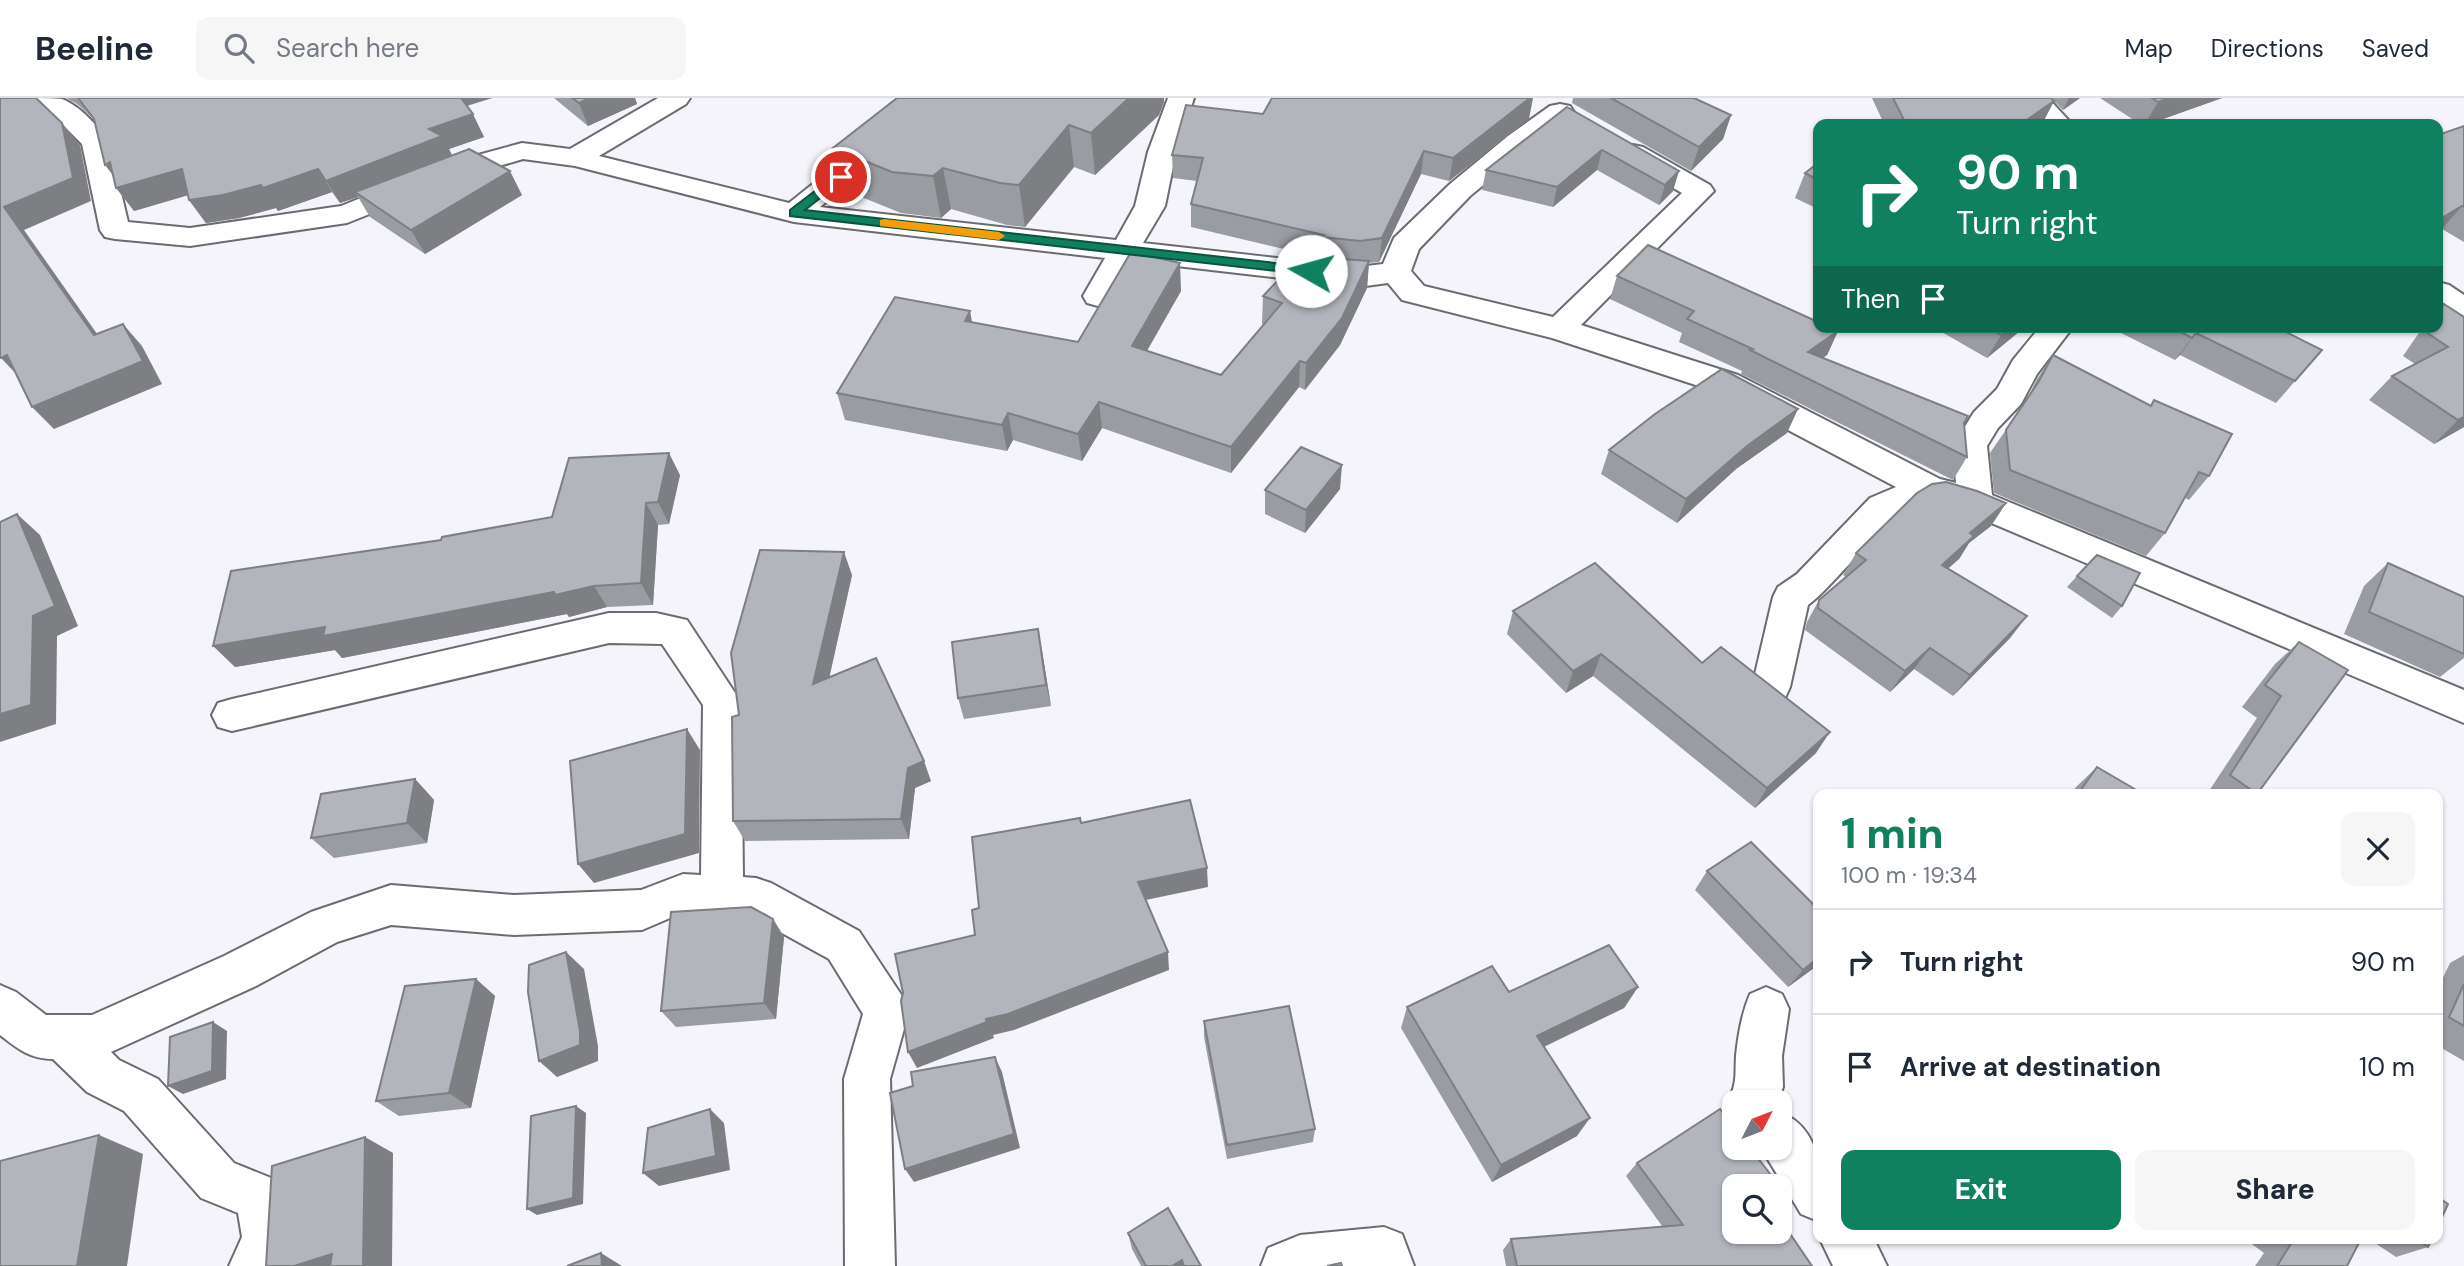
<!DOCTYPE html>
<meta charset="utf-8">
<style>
:root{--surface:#fff;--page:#f6f6f7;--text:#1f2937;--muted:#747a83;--line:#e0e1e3;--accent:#0f815f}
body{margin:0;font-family:"DM Sans",sans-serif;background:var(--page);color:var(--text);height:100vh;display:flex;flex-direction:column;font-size:26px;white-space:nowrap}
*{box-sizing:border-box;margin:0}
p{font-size:23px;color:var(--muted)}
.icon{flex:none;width:38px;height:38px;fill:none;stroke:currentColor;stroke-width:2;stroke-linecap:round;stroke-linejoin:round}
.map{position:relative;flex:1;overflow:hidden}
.details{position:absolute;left:1813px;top:691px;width:630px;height:455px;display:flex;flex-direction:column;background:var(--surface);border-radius:14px;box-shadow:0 2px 5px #0004}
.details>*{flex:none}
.top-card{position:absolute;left:1813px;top:21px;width:630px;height:214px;border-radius:14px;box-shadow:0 2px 5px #0004;background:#0f815f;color:#fff;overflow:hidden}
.needle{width:46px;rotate:48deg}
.controls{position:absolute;left:1722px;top:992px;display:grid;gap:14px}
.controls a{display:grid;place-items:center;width:70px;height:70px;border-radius:14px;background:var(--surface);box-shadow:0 2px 5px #0004;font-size:35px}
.pin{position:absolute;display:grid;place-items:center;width:60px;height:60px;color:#fff;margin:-30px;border:4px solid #fff;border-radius:50%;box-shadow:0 2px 7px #0007}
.me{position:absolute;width:77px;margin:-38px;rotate:277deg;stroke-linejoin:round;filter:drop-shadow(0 0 5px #0008)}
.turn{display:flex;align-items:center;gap:24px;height:147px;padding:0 28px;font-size:32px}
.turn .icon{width:91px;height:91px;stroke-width:2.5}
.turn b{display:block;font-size:49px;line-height:60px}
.then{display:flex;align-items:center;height:66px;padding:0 28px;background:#0003;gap:14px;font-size:26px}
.round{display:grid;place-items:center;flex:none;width:74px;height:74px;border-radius:14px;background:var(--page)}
.overview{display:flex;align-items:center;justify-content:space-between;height:119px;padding:0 28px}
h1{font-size:42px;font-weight:800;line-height:52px;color:var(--accent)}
.action{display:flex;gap:14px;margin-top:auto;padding:14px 28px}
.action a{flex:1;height:80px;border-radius:14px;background:var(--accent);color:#fff;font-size:28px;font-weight:800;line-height:80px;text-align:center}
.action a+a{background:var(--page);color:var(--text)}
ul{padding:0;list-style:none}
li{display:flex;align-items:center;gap:21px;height:105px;padding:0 28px;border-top:2px solid var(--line)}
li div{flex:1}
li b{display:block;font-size:26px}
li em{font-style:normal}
header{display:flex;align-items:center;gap:42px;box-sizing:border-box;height:98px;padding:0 35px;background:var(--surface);border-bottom:2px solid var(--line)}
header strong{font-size:33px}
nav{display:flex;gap:38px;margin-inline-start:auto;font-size:24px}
.search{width:490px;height:63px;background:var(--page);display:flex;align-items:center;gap:18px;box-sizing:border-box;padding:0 24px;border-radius:14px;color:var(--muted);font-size:26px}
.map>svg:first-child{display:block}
</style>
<header>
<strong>Beeline</strong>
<div class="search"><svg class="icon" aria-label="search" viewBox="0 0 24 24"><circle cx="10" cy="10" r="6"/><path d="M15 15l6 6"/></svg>Search here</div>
<nav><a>Map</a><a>Directions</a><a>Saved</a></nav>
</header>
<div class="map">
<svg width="2464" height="1168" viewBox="0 0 2464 1168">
<rect width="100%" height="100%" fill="#f5f4fb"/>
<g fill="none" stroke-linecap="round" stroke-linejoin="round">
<g stroke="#6b6b71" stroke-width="4">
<g id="minor">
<path d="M28,0C38,0 53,0 62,1C80,8 98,28 109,44L128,124L190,130L341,108L445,66L522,45L570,51L658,0H690L686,6L599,58L789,105L920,0H950L820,109L1116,142L1135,108L1148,54L1168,0H1194L1176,54L1165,108L1143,145L1358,169L1383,166L1394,140L1450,86L1508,38L1550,8L1560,6L1570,8L1574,14L1570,20L1528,50L1470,98L1419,151L1411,173L1424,188L1553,219L1682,95L1623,61L1619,55L1623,49L1633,47L1643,49L1710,87L1714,93L1581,227L1738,277L1940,381L1956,385L1953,348L1974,314L1997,291L2013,262L2040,229H2073L2037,276L2021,306L1998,330L1987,348L1992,397L2464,592V625L1963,413C1954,410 1942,405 1932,404C1895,401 1840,484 1808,507L1790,589L1785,600L1771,605L1757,600L1752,589L1773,499L1778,489L1797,476L1870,400L1896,389L1714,293L1552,240L1402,202L1388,185L1358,189L1133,163L1109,205L1098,208L1087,205L1083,198L1105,160L794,124L575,68L523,61L465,78L347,125L190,148L115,141L105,139L100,132L82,46L58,22L32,6Z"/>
<polygon points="2020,0 2048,0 2072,26 2043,26"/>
<polygon points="2438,184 2449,187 2464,197 2464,221 2453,218 2438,208"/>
<path d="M609,515H656L687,522L741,604L743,779L756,780L771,785L859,833L902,898L909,913L890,981L895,1168H845L844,981L863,916L829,861L751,818L684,814L642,832L514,837L391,827L337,844L256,888L111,954L119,962L158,981L234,1065L276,1082C283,1099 293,1123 293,1142C292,1150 285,1161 281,1168H229L242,1139L238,1115L201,1100L124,1013L87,994L53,961C30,961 18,951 0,937V887L16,894L46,917H92L224,858L311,814L391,787L514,797L641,792L683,776L701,777L703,607L662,546L609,545L232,633L218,629L212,617L218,605L232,601Z"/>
<path d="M1766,889L1782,896L1789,911L1782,958L1783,989L1780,997L1782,1004L1780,1010V1004L1734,1006L1731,997C1737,983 1735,973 1736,958C1738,937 1742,915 1750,896Z"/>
<path d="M1780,1014C1826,1033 1820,1082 1818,1123L1801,1116L1761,1050H1780Z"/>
<polygon points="1384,1129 1402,1136 1414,1168 1261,1168 1268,1150 1300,1137"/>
<polygon points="1820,1141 1874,1141 1887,1168 1833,1168"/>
</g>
</g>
<use href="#minor" fill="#fff" fill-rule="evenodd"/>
</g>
<g fill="#999ca1">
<polygon points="66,0 492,0 467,8 484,39 449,51 452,58 522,97 425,156 370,119 358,99 340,105 332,94 278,113 276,110 239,120 206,125 189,102 188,97 134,113 113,77 95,22 77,6"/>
<polygon points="554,0 635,0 637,6 588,28"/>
<polygon points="897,0 1164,0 1164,4 1159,17 1095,77 1074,69 1025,129 1007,127 951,111 941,120 901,115 844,92 833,50"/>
<polygon points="1573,0 1694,0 1731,17 1723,41 1691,73 1572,5"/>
<polygon points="1872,0 2080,0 2063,12 2054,3 2042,26 1884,26"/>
<polygon points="2100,0 2222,0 2149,26 2140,26"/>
<polygon points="1567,9 1673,93 1659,107 1597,72 1553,109 1482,92 1486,72"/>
<polygon points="1263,16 1529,21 1449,83 1421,76 1379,164 1369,165 1367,190 1340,247 1305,292 1299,289 1231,375 1102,330 1082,363 1013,342 1007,353 845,322 837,295 972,224 1078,244 1181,193 1147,253 1221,277 1264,226 1262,226 1263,198 1318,159 1191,129 1191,106 1197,83 1173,80 1172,57"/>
<polygon points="2464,28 2464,144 2442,131 2438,133 2438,37"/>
<polygon points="1818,65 1818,111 1795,100 1805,75"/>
<polygon points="1617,178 1838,233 1827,257 1823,260 1964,325 1967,359 1953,382 1741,276 1742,273 1679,244 1682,235 1610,201"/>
<polygon points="2444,206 2464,329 2434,346 2369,302 2392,278 2415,266 2403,258 2423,229 2438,229 2438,213"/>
<polygon points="1933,229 2025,229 1987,260"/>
<polygon points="2109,229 2276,229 2322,252 2276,305 2180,257 2175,262"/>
<polygon points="2053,257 2150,308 2154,302 2209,378 2189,402 2185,400 2165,435 2146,458 1994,395 1990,355 2027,301 2037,281"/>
<polygon points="1787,335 1736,371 1677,425 1601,376 1609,352"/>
<polygon points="680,377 669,426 658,427 653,507 607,509 569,519 567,516 342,560 335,552 235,569 441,442 552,419"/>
<polygon points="1340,391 1305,435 1265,416 1265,392"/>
<polygon points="2006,405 1991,428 1969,445 1959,461 1948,470 2027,518 2010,540 1953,598 1914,571 1890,594 1805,532 1807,524 1819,502 1846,479 1843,477 1856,455"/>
<polygon points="2388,465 2464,499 2464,560 2440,579 2344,536 2364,488"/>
<polygon points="852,477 829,580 931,683 915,690 909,741 745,743 733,723 739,617"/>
<polygon points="2077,478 2122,508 2112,520 2067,489"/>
<polygon points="1513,513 1816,655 1755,710 1593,578 1566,595 1507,536"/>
<polygon points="2299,544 2257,696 2207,696 2257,620 2242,609 2275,566"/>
<polygon points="1042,553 1051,608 964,621 958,600"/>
<polygon points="2097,669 2143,696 2071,696 2076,689"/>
<polygon points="415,681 434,702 427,745 334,760 311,740"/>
<polygon points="1707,773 1818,867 1788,889 1695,792"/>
<polygon points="773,821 784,839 776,921 676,929 661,913"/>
<polygon points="2464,857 2464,963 2438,948 2438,890 2450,865"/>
<polygon points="476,881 495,898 471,1010 399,1018 376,1003"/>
<polygon points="1638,889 1624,910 1544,949 1577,1038 1492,1084 1401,930 1407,909 1509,894"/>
<polygon points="1204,923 1315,1031 1313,1044 1227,1061 1204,939"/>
<polygon points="1637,1065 1734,1088 1812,1168 1506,1168 1503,1152 1511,1141 1662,1128 1626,1078"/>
<polygon points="1128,1135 1201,1168 1141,1168 1132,1151"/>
<polygon points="2245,1141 2361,1141 2347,1168 2255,1168 2264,1155"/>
<polygon points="2369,1141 2432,1141 2428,1149 2396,1159"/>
</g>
<g fill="#7d7f83">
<polygon points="457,0 492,0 462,9"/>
<polygon points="590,0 635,0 637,6 588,28 579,5"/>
<polygon points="1129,0 1164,0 1164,4 1159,17 1095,77 1091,35"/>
<polygon points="1530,0 1533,0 1529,21 1449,83 1453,60"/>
<polygon points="2069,0 2080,0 2063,12"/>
<polygon points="2169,0 2222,0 2149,26 2145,26 2158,4"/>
<polygon points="2054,3 2042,26 2021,26"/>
<polygon points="473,16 484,39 449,51 454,61 355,94 358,99 340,105 326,83 429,31"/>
<polygon points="1731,17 1723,41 1691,73 1699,49"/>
<polygon points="62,25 80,47 91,103 24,132 114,260 94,237 4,109"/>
<polygon points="1069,27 1074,69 1025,129 1019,87"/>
<polygon points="1602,52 1597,72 1553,109 1557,89"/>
<polygon points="1424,53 1421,76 1379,164 1382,140"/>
<polygon points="110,64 182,71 199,94 134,113 116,90 122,89 105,67"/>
<polygon points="943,70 951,111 941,120 933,78"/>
<polygon points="318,71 332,94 278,113 276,110 239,120 206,125 189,102"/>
<polygon points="510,73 522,97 425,156 411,132"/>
<polygon points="1679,73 1673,93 1659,107 1665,87"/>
<polygon points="2462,108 2442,131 2438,133 2438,123 2440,121"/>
<polygon points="1369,163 1367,190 1340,247 1305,292 1306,265"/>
<polygon points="1180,165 1181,193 1134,275 1132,248"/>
<polygon points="970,213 975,240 965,223"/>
<polygon points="123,226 142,248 162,286 54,331 32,309"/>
<polygon points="2011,229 2025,229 1987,260 2001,237"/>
<polygon points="1838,233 1827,257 1797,277 1808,254"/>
<polygon points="2196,235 2180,257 2175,262 2192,240"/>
<polygon points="7,257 22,282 1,260"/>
<polygon points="1300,263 1299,289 1231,375 1231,349"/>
<polygon points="1099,304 1102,330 1082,363 1078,336"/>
<polygon points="1798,311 1787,335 1736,371 1677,425 1686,401 1747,348"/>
<polygon points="1008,315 1013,342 1007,353 1002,327"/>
<polygon points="2464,319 2464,329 2434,346 2458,322"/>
<polygon points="669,355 680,377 669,426 658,404"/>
<polygon points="1342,367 1340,391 1305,435 1306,412"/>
<polygon points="646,405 658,427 653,507 641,485"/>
<polygon points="2006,405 1991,428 1969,445 1959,461 1927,489 1942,467 1970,435"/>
<polygon points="17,416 40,437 78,528 57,538 56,626 0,644 0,616"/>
<polygon points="844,454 852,477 823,608 813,586"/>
<polygon points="594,488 607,509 569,519 567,516 342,560 335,552 235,569 213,548 325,529"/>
<polygon points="2027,518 2010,540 1953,598 1970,577"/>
<polygon points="1038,531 1042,553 1051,608 1046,587"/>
<polygon points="1930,550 1914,571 1890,594 1905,573"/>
<polygon points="1601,556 1593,578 1566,595 1573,573"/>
<polygon points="687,631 700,652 699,755 594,785 578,766"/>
<polygon points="1830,634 1816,655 1755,710 1767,690"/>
<polygon points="924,663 931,683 915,690 909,741 901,721 908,670"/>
<polygon points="415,681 434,702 427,745 407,725"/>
<polygon points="1207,770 1208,789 1141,803 1138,784"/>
<polygon points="773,821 784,839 776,921 764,905"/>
<polygon points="566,854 584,871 598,948 598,963 557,979 539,963"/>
<polygon points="1168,854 1169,872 1014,932 993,937 994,940 917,970 908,954 986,921"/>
<polygon points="1818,860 1818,867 1788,889 1803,872"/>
<polygon points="476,881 495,898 471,1010 449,995"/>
<polygon points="1638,889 1624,910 1526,957 1537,938"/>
<polygon points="213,924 227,933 226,981 183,996 168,988"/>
<polygon points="995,959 1002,974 1020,1050 914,1084 905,1071"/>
<polygon points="576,1008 586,1015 583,1106 537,1117 527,1111"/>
<polygon points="710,1011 724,1025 730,1072 659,1088 643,1075"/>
<polygon points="1590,1020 1577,1038 1492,1084 1501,1067"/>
<polygon points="99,1037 143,1056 127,1168 77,1168"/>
<polygon points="365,1039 393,1055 392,1168 363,1168"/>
<polygon points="601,1155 622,1168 602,1168"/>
<polygon points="332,1156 362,1168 294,1168"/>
<polygon points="1182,1162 1183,1168 1172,1168"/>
</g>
<g fill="#b2b5bb" stroke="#7d7f83" stroke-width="2">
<polygon points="0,0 36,0 62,25 73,80 4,109 94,237 123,226 143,263 32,309 7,257 1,260 0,259"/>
<polygon points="78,0 461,0 473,16 429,31 442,38 326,83 318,71 263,90 261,87 223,97 189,102 182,71 116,90 110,64 105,67 94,21"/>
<polygon points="572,0 590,0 579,5"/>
<polygon points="897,0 1129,0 1091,35 1069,27 1019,87 1000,85 943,70 933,78 892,74 833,50"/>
<polygon points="1272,0 1530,0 1453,60 1424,53 1382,140 1360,143 1322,139 1324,137 1191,106 1203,60 1172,57 1186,7 1263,16"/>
<polygon points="1611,0 1694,0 1731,17 1699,49"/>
<polygon points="1893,0 2051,0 2054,3 2021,26 1906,26"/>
<polygon points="2152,0 2169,0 2158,4"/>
<polygon points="1567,9 1679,73 1665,87 1602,52 1557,89 1486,72"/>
<polygon points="2464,28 2464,109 2462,108 2440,121 2438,120 2438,37"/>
<polygon points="469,51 510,73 411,132 355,94"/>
<polygon points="1818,65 1818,82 1805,75"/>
<polygon points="1648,147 1818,224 1818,229 1829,229 1838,233 1808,254 1968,318 1964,325 1967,359 1750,252 1753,251 1687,221 1694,213 1617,178"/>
<polygon points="1131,154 1180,165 1132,248 1221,277 1282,205 1263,198 1301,158 1369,163 1342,220 1306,265 1300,263 1231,349 1099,304 1078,336 1008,315 1002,327 837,295 895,199 970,213 965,223 1078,244"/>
<polygon points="2444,206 2464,219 2464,319 2458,322 2392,278 2448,249 2426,234 2429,229 2438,229 2438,216"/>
<polygon points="1986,229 2011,229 2001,237"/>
<polygon points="2171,229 2276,229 2322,252 2295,283 2196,235 2192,240"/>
<polygon points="2053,257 2151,308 2154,302 2232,336 2209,378 2199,374 2165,435 2010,372 2006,332 2039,283"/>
<polygon points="1722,271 1798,311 1747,348 1686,401 1609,352 1655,316"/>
<polygon points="1301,349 1342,367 1306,412 1265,392"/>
<polygon points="669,355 658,404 646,405 641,485 594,488 555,497 554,494 323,538 325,529 213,548 231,473 441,442 442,439 552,419 569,360"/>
<polygon points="1946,384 1977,393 2006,405 1970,435 1974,438 1942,467 2027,518 1970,577 1930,550 1905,573 1818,510 1819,502 1866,462 1856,455 1917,395 1932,386"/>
<polygon points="17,416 55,508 33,518 31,607 0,616 0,424"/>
<polygon points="760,452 844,454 813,586 876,560 924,663 908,670 901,721 733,723 732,619 739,617 731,555"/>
<polygon points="2097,457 2140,475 2122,508 2077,478"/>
<polygon points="1595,465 1702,565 1721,549 1830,634 1767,690 1601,556 1573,573 1513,513"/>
<polygon points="2388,465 2464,499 2464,556 2369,514"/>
<polygon points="1038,531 1046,587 958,600 952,544"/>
<polygon points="2299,544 2348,572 2257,696 2230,677 2281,598 2265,587"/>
<polygon points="687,631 685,736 578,766 570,663"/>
<polygon points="2097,669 2143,696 2078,696"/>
<polygon points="415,681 407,725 311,740 321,696"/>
<polygon points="1190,702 1207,770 1138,784 1168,854 1008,916 986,921 987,924 908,954 901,903 903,895 895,856 975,837 972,812 979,810 972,739 1080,720 1081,725"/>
<polygon points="1751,744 1818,811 1818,860 1803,872 1707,773"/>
<polygon points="751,809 773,821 764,905 661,913 671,814"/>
<polygon points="1609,847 1638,889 1537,938 1590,1020 1501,1067 1407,909 1492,868 1509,894"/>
<polygon points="566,854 580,933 580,947 539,963 528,894 529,867"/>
<polygon points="476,881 449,995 376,1003 405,888"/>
<polygon points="2464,886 2464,928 2449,919"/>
<polygon points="1289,908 1315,1031 1227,1047 1204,923"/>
<polygon points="213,924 212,973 168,988 170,939"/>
<polygon points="995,959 1014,1036 905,1071 890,995 913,988 911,974"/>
<polygon points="576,1008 573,1100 527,1111 531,1018"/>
<polygon points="710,1011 716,1058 643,1075 648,1030"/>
<polygon points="1720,1011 1734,1029 1734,1050 1750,1050 1792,1104 1780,1113 1780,1088 1734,1088 1734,1134 1780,1134 1780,1121 1812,1168 1517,1168 1511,1141 1683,1127 1637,1065"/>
<polygon points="99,1037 77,1168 0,1168 0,1063"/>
<polygon points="365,1039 363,1168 330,1168 332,1156 294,1168 266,1168 272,1068"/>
<polygon points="2438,1099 2448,1106 2438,1128"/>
<polygon points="1168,1110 1201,1168 1184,1168 1182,1162 1172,1168 1146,1168 1128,1135"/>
<polygon points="2288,1141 2361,1141 2347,1168 2277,1168 2292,1144"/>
<polygon points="2417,1141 2432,1141 2428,1149"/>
<polygon points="601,1155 602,1168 567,1168"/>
<polygon points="1341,1165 1342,1168 1327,1168"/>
</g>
<polygon fill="#0f815f" stroke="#0a543e" stroke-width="2" points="837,76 847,79 805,112 1311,169 1318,173 1311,177 790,118 790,112"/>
<polygon fill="#f59e0b" points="884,121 999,134 1005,138 999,142 880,128 880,122"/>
</svg>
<div class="controls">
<a><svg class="needle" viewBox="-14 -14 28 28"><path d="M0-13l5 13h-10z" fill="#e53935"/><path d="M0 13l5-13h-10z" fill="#747a83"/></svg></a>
<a><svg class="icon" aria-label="search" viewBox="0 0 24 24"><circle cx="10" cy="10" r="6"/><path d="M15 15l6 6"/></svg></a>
</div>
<div class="pin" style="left:841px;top:79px;background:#d93025"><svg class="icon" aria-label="arrive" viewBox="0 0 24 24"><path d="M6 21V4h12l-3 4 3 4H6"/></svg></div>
<svg class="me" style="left:1311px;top:173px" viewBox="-20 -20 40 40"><circle r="19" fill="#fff"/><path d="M0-13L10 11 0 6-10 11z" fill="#0f815f"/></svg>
<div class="top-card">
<div class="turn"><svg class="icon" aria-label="right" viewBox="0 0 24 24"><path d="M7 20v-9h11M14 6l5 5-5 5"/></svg><div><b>90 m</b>Turn right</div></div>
<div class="then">Then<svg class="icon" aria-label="arrive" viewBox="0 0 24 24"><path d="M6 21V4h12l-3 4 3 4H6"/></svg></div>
</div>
<section class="details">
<div class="overview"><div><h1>1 min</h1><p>100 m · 19:34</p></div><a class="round"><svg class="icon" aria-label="close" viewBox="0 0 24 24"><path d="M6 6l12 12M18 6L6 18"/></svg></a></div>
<ul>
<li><svg class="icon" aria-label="right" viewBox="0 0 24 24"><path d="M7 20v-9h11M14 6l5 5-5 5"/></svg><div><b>Turn right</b></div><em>90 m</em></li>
<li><svg class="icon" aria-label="arrive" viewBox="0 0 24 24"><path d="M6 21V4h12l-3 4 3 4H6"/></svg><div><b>Arrive at destination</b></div><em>10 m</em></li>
</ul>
<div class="action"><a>Exit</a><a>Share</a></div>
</section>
</div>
